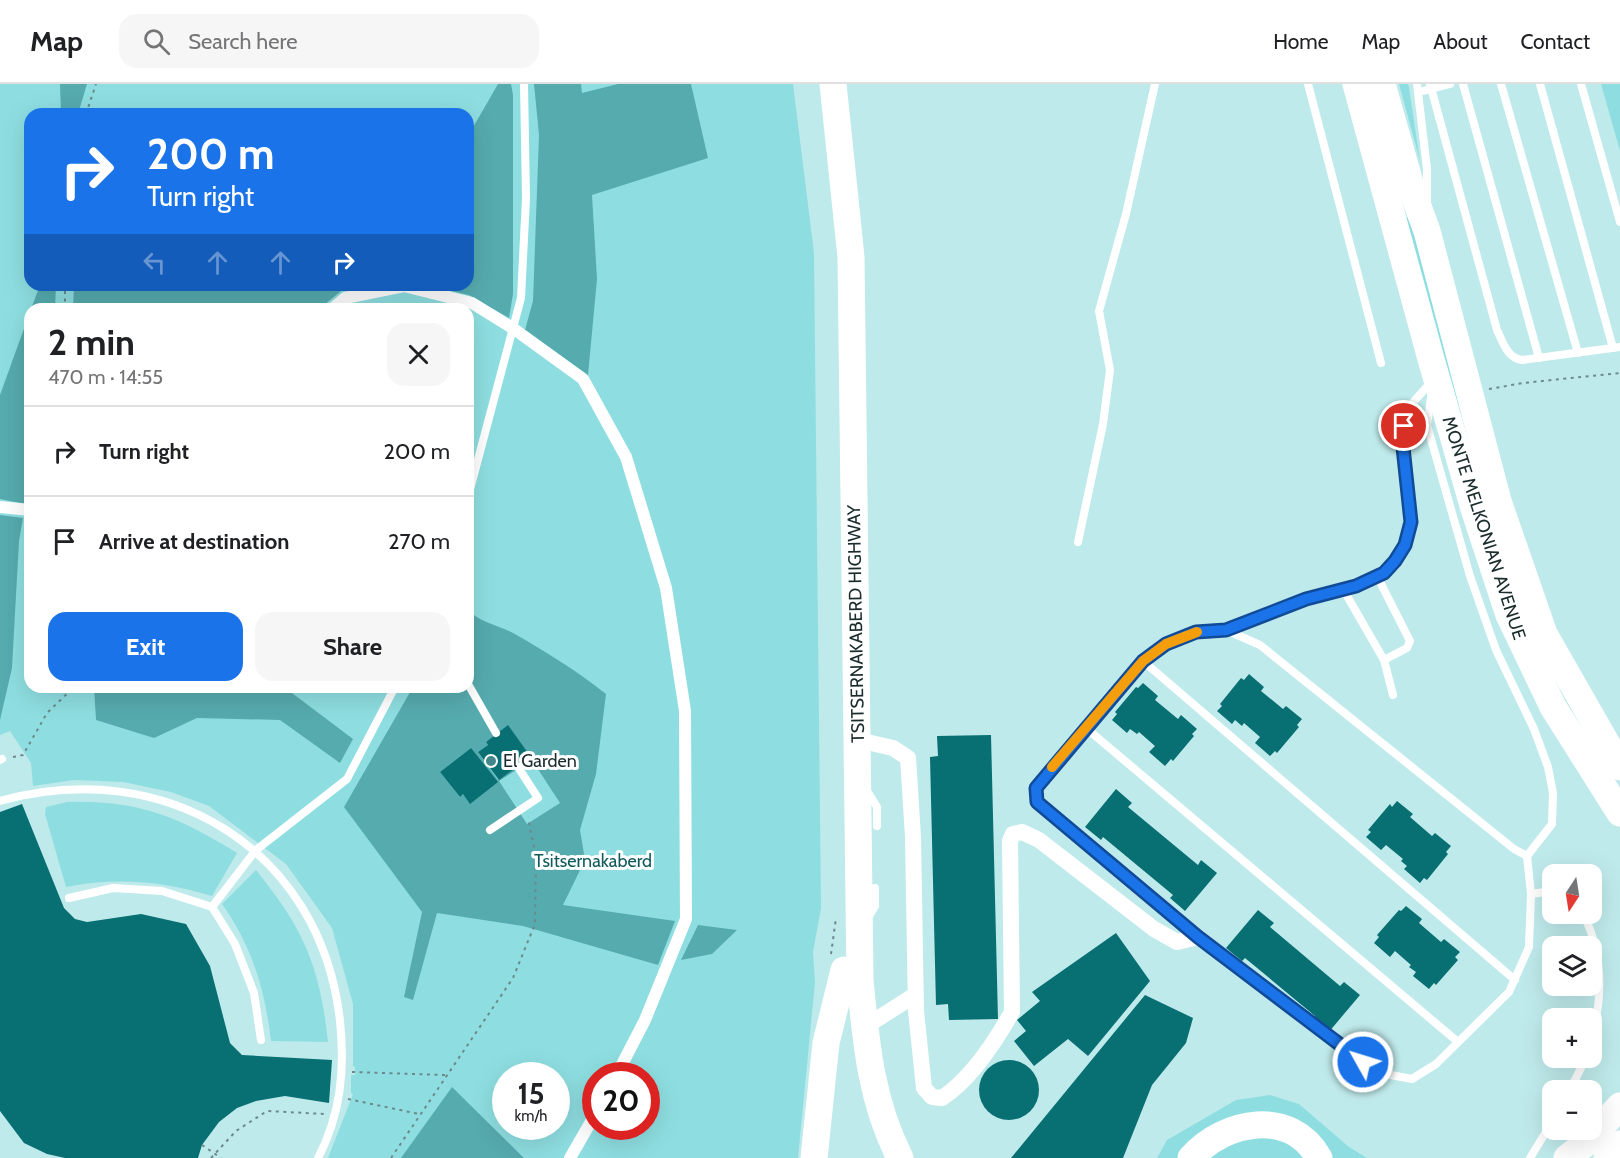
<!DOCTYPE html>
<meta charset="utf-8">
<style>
:root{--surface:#fff;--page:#f6f6f6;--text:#202124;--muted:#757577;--line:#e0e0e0;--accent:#1a73e8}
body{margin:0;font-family:Cabin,sans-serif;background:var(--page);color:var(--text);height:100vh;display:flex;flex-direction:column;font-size:22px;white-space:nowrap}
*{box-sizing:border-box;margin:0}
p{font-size:20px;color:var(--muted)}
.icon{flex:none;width:33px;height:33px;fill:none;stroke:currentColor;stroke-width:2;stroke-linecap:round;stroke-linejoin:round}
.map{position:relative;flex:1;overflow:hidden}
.details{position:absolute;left:24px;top:219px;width:450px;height:390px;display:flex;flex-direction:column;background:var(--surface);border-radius:18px;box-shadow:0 6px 24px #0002}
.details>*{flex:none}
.top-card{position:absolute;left:24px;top:24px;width:450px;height:183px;border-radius:18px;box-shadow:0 6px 24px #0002;background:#1a73e8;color:#fff;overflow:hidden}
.needle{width:39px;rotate:192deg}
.controls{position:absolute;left:1542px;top:780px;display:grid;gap:12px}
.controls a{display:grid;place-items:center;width:60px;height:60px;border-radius:12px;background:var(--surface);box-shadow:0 6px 24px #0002;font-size:30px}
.speed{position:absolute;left:492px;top:978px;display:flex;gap:12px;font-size:30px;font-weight:700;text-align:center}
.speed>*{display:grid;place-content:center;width:78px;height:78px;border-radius:50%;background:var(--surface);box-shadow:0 6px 24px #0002;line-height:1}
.speed small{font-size:15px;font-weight:400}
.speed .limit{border:9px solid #d22;background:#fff;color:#111}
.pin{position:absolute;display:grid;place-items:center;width:51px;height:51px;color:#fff;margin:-26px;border:3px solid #fff;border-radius:50%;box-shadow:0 2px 6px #0007}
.me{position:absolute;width:66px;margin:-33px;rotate:309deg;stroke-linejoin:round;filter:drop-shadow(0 0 4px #0008)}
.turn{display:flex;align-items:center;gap:21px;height:126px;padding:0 24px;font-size:27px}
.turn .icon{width:78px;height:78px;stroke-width:2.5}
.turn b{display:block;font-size:42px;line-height:51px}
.lanes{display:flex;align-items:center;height:57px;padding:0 24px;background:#0003;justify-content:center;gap:30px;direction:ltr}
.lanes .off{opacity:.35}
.round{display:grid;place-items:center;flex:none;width:63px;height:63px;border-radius:18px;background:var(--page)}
.summary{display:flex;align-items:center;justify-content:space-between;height:102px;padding:0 24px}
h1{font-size:36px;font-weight:700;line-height:45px}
.button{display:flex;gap:12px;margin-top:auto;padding:12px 24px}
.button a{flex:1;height:69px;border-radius:18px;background:var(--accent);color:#fff;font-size:24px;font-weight:700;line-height:69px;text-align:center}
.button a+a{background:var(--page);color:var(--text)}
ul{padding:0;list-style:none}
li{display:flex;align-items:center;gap:18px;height:90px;padding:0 24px;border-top:2px solid var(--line)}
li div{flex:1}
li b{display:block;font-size:22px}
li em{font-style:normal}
header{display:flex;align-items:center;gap:36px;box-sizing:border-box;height:84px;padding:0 30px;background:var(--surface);border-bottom:2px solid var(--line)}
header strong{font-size:28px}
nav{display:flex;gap:33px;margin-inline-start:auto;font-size:21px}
.search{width:420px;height:54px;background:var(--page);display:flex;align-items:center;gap:15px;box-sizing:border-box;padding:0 21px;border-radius:18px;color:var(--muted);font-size:22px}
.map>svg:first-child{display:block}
</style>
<header>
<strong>Map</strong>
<div class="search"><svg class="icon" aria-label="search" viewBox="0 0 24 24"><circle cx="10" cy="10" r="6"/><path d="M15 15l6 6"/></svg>Search here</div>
<nav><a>Home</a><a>Map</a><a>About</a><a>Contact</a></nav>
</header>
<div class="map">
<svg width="1620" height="1074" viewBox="0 0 1620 1074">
<rect width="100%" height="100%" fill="#bfeaeb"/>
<g fill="#8edee1" fill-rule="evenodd">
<path d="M0,0H793L814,169L821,824L813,868L815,898L798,1074H328L353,1010L351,1009V991H355V983L353,982V920L332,844L286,780L209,722L171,708L123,698L74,696L33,702L31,679L10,647L0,651ZM30,30H468V201H30ZM30,225H468V603H30ZM506,992H556V1042H506ZM596,992H646V1042H596Z"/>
<polygon points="1399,0 1408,0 1409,4 1420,77"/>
<polygon points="1601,0 1620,0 1620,67"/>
<polygon points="1410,132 1434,202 1478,397 1406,134"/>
<path d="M67,718C138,716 177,732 237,769L212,812C162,797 117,793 66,803L45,730L46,723Z"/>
<path d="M256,786C304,845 320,883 328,958L271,957C265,906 252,862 222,820Z"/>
<polygon points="1270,1011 1299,1020 1349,1063 1367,1074 1328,1074 1283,1033 1180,1074 1157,1074 1167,1056 1236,1016"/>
<polygon points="1239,1053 1286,1054 1306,1074 1202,1074"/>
</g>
<g fill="#56abae" fill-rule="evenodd">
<polygon points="60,0 87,0 78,30 61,30"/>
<polygon points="498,0 511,0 513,11 513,210 509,234 469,211 425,201 468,201 468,52"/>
<polygon points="534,0 581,0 582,9 618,0 691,0 708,74 592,111 597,195 588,291 525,246 533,217 539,51"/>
<polygon points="40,201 56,201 55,225 31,225"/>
<polygon points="74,201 377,201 341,207 319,225 73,225"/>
<polygon points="30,228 30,421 0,415 0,311"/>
<polygon points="0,431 23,434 19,457 12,584 0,636"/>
<path d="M468,525C478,538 498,541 513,549C545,567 577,587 606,610L596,690L580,746L585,776L563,821L675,837L658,881L523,842L437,829L413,916L404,913L422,828L344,723L413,603H468ZM508,642L531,673L498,696L478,668L488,661L486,658ZM471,664L463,710L460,713L440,688ZM532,676L560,719L527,740L499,697Z"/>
<polygon points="94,603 284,603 353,655 340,679 280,636 197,634 154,654 96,636"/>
<polygon points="698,841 737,846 712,870 681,876"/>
<polygon points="452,1003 524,1074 401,1074"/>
</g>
<g fill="#086f73">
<polygon points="1249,590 1264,603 1261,607 1283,625 1286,622 1302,635 1297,641 1299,643 1277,669 1275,667 1270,672 1255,659 1260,653 1244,639 1242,642 1235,636 1232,640 1217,627 1222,622 1220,620 1241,594 1244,596"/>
<polygon points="1143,599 1158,612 1155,616 1178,635 1181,631 1197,645 1192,650 1194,652 1173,677 1171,675 1165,682 1149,668 1155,662 1139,648 1137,650 1130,645 1127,649 1112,636 1117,630 1115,628 1136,603 1138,604"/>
<polygon points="508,641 531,673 499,696 478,668 488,661 486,658"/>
<polygon points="991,651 998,935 949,936 948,920 936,921 930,673 938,672 937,652"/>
<polygon points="471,664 498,698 470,720 463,710 460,713 440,688"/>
<polygon points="1116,705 1132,719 1128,723 1198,781 1201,776 1217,789 1185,827 1170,814 1173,811 1103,753 1101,756 1085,743"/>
<polygon points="1397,717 1413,730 1410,733 1432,752 1435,749 1451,762 1446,768 1448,770 1427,796 1424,794 1420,799 1404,785 1407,782 1401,777 1403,775 1386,761 1381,766 1366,753 1371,748 1368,746 1390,720 1392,723"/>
<polygon points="22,720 64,824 75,835 87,838 141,830 186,840 210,882 230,959 242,971 332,976 329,1019 285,1012 256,1017 237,1024 219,1038 202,1061 198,1074 65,1074 47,1070 24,1059 0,1027 0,728"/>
<polygon points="1406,822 1422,835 1419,839 1441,858 1444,855 1460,868 1455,873 1458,876 1436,901 1434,899 1429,905 1413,892 1416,888 1409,883 1411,881 1395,867 1390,873 1374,859 1379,853 1377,851 1399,826 1401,827"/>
<polygon points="1258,826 1274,839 1270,843 1340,902 1344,898 1360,911 1328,949 1312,935 1315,932 1245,874 1242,877 1226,864"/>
<polygon points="1116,849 1150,897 1088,972 1068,955 1034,982 1014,957 1026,947 1017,936 1040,917 1032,908"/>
<polygon points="1145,911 1193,934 1186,959 1152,1001 1123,1074 1011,1074"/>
<circle cx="1009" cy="1006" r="30"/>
</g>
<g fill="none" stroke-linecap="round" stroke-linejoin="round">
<g stroke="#6c8a8b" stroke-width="2" stroke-dasharray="3 4.5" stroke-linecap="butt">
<polyline points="86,30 96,0"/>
<polyline points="65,225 65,201"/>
<polyline points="1489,305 1523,299 1620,289"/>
<polyline points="13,673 23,671 47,629 74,603"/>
<polyline points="831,870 836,834"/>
<polyline points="352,988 445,991"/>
<polyline points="348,1015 419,1030"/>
<polyline points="202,1061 221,1074"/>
<polyline points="211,1074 236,1047 267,1027 325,1030"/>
<polyline points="391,1074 513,894 535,840 536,773 528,734"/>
</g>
<g stroke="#fff" stroke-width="8">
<polyline points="1308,0 1381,279"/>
<polyline points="1417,0 1427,85 1427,119"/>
<path d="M1430,0L1497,246C1503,258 1507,274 1522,276L1620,263"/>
<polyline points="1463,0 1539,274"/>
<polyline points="1501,0 1578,269"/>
<polyline points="1540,0 1613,264"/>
<polyline points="1581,0 1620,138"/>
<polyline points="1419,8 1450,0"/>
<path d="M1432,297C1424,307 1411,318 1406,329C1385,374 1441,446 1384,488C1361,505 1330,507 1303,516C1278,525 1253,538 1227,545C1205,551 1188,548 1166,560C1141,574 1124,599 1105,621C1082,648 1058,675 1036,704L1037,718L1198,853L1352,967L1375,988L1412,995L1436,980L1509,908L1529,863L1531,810L1527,772"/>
<polyline points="468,413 521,214 526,114 524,0"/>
<polyline points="1078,458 1103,340 1110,286 1099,227 1126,130 1155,0"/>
<polyline points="1377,492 1410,557 1407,564 1384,576"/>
<polyline points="1343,505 1384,576 1393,611"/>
<polyline points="1226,546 1260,561 1514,765 1527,772 1552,740 1553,709 1548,683 1534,645 1496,566 1470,492 1427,341 1432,307"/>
<polyline points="1143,577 1515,896"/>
<polyline points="468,600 496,649"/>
<polyline points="1086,644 1458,958"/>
<polyline points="0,676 2,675"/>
<polyline points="866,705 877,723 877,742"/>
<path d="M0,717C164,671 321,764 340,937C345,985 341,1030 318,1074"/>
<polyline points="490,746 538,714 518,683"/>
<polyline points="1531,810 1552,807"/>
<polyline points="69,814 113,804 162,807 212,823 235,860 254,909 261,956"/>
<polyline points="212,823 256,766 347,695 395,603"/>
<path d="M1583,830C1603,868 1603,912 1592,953"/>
<polyline points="868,834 875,822 875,804"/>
<polyline points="1570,1006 1586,974"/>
<polyline points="1530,1074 1552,1038"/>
</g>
<g stroke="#fff" stroke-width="12">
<polyline points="332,225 345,214 404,202 472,219 514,245 583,295 626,373 666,504 685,627 686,835 645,936 616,992"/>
<polyline points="0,423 30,426"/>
<polyline points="570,1074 596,1029"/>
</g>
<g stroke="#fff" stroke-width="16">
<path d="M858,656L893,664L908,674L913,753L916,927L924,1004L932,1013L942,1014C971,995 995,958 1012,928L1010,757L1013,750L1022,748L1039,756L1154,845L1177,858L1198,853"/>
<polyline points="871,939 915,911"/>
</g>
<g stroke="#fff" stroke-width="27">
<path d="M833,0L851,173L860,896C866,959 871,1017 900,1074"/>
<polyline points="1356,0 1431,275 1474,425 1509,531 1553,623 1620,729"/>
<polyline points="1382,0 1412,106 1427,147 1498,417 1544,550 1620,683"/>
<polyline points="814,1074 826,959 844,886"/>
<path d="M1191,1074C1225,1036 1291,1024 1319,1074"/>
<polyline points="1567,1074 1585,1060 1620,1022"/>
<polyline points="1607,1074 1620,1060"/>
</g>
</g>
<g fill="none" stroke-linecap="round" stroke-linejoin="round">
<g stroke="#114b97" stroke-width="15">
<polyline id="route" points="1363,978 1198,853 1037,718 1036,704 1143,577 1166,560 1196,548 1226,546 1306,515 1356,502 1384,489 1395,477 1405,461 1411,438 1402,354 1404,342"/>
</g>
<use href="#route" stroke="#1a73e8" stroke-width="10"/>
<polyline stroke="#f59e0b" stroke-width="10" points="1052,683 1143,577 1166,560 1197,548"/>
</g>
<circle fill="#40888b" stroke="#fff" stroke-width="2" cx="491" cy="677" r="6"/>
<g text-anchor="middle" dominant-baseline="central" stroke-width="6" stroke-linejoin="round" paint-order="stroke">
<g font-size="18" fill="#1b2c2d" stroke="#fff">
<text transform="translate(1484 444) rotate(72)">MONTE MELKONIAN AVENUE</text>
<text transform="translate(856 540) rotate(-91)">TSITSERNAKABERD HIGHWAY</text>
</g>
<g font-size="18" fill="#1b2c2d" stroke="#fff" text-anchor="start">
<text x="503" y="677">El Garden</text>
</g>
<g font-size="18" fill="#105a5c" stroke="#fff">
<text x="593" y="777">Tsitsernakaberd</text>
</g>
</g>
</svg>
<div class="controls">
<a><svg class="needle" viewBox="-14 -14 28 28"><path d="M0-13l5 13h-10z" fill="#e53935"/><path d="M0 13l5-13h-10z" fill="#757577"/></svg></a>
<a><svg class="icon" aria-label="layers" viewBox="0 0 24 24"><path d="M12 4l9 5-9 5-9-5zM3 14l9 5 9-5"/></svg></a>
<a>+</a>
<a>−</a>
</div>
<div class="speed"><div>15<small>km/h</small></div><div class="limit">20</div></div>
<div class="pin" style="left:1404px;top:342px;background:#d93025"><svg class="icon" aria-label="arrive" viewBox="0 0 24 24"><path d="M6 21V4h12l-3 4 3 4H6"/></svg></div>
<svg class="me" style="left:1363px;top:978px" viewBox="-20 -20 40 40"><circle r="17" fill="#1a73e8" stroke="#fff" stroke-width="3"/><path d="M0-11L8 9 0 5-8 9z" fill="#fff"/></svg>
<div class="top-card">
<div class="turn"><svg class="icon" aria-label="right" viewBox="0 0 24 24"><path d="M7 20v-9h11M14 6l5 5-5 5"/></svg><div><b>200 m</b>Turn right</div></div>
<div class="lanes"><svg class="icon off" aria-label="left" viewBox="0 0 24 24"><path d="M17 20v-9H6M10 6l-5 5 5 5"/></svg><svg class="icon off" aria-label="ahead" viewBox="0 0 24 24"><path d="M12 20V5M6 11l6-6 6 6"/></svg><svg class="icon off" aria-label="ahead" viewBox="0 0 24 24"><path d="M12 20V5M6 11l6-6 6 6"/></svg><svg class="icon" aria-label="right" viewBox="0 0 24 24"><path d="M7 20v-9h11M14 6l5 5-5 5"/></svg></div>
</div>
<section class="details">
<div class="summary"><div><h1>2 min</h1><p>470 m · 14:55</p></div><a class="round"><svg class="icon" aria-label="close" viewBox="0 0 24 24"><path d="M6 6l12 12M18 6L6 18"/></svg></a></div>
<ul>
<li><svg class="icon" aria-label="right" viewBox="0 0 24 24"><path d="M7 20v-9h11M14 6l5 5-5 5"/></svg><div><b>Turn right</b></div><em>200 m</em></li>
<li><svg class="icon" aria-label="arrive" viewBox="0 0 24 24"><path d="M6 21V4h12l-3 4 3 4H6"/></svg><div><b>Arrive at destination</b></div><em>270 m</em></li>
</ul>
<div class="button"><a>Exit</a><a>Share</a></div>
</section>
</div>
